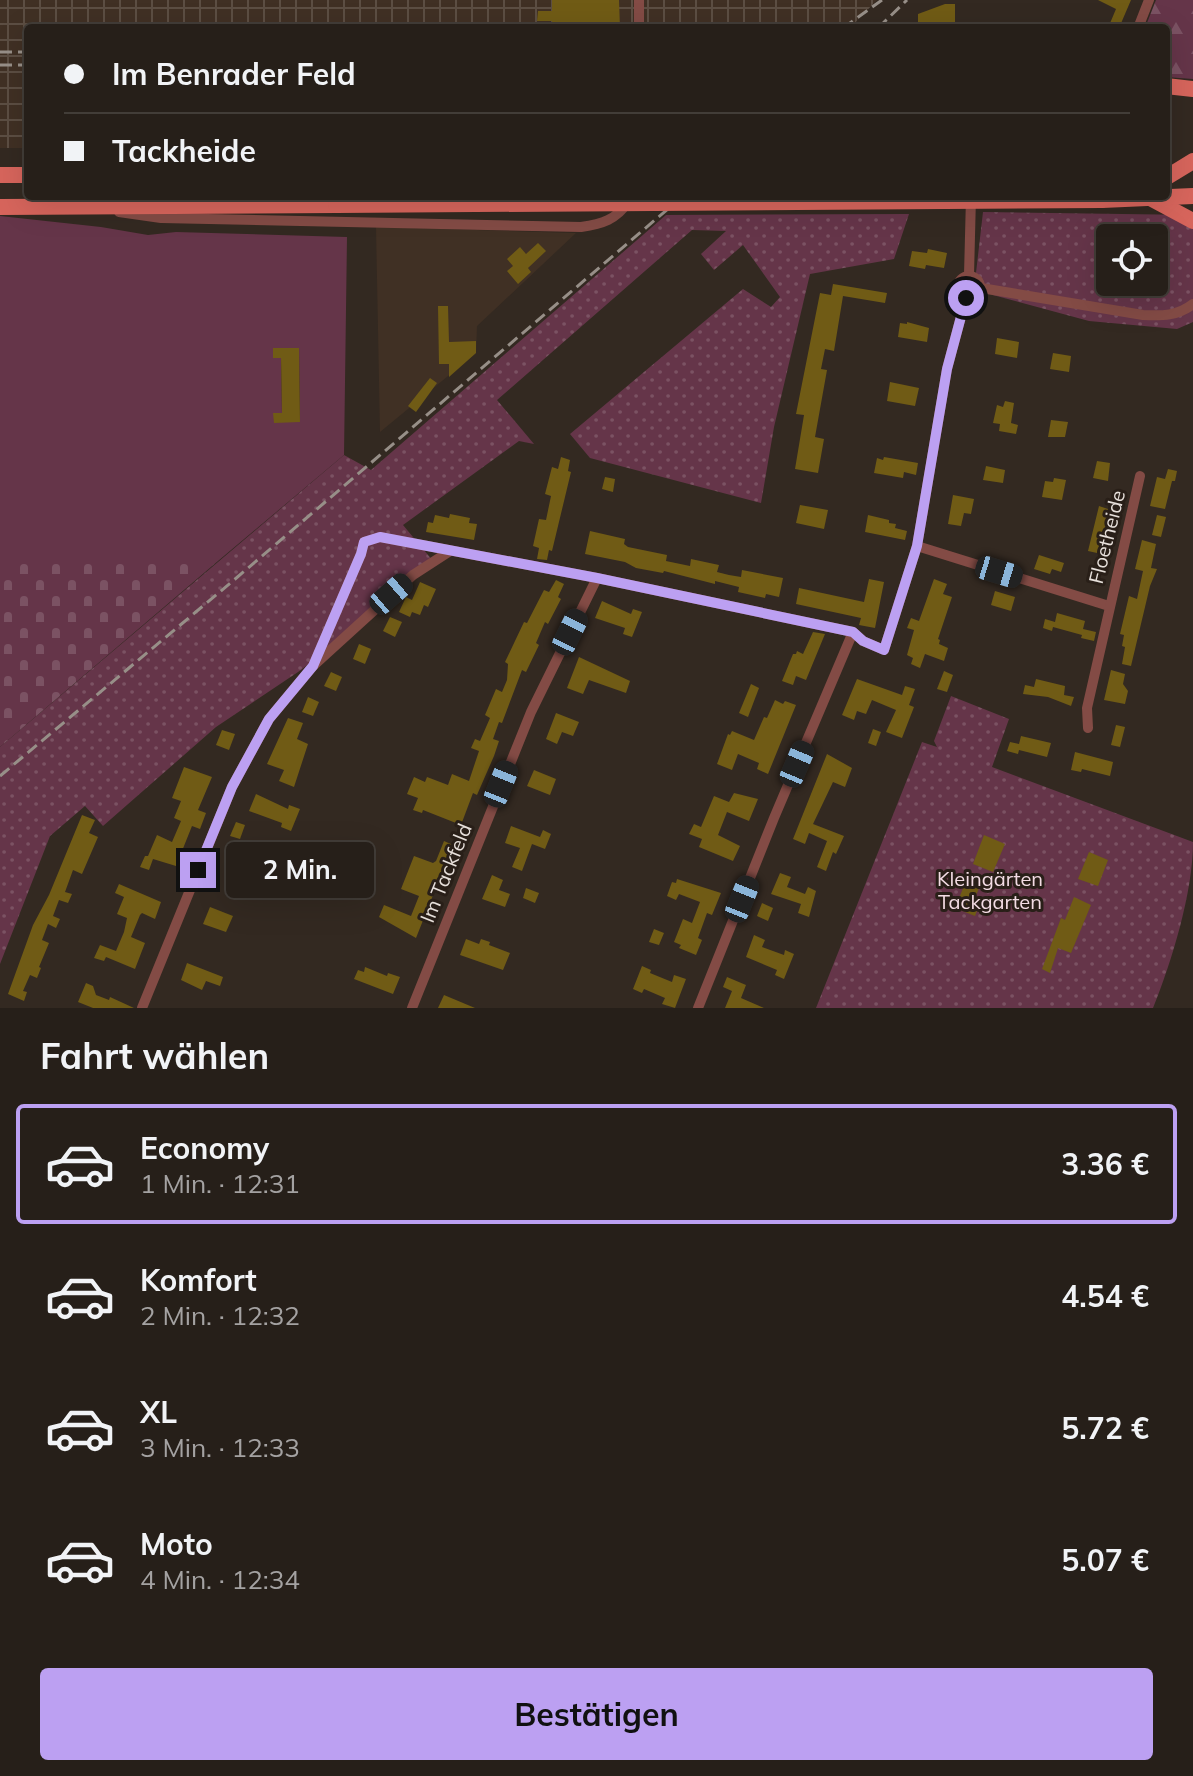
<!DOCTYPE html>
<html lang="de">
<head>
<meta charset="utf-8">
<style>
	body { margin:0; font-family:Mulish,sans-serif; background:#322c26; color:#f1f3f6; height:100vh; display:flex; flex-direction:column; font-size:30px; white-space:nowrap }
	* { box-sizing:border-box; margin:0 }
	p { font-size:26px; color:#a4a2a2 }
	.icon { flex:none; width:44px; height:44px; fill:none; stroke:currentColor; stroke-width:2; stroke-linecap:round; stroke-linejoin:round }
	.map { position:relative; height:1008px; overflow:hidden }
	.sheet { display:flex; flex-direction:column; background:#261f19; flex:1 }
	.sheet>* { flex:none }
	.banner { position:absolute; left:24px; top:24px; width:1146px; height:176px; border-radius:8px; box-shadow:0 8px 32px #0002,0 0 0 2px #423d38; display:grid; align-content:center; height:176px; padding:0 40px; background:#261f19 }
	.buttons { position:absolute; left:1096px; top:224px; display:grid; gap:16px }
	.buttons a { display:grid; place-items:center; width:72px; height:72px; border-radius:8px; background:#261f19; box-shadow:0 8px 32px #0002,0 0 0 2px #423d38; font-size:40px }
	.end { position:absolute; width:36px; height:36px; margin:-18px; border:10px solid #bca0f2; background:#111; box-shadow:0 0 0 4px #111 }
	.from { border-radius:50% }
	.bubble { position:absolute; height:56px; border-radius:8px; background:#261f19; box-shadow:0 8px 32px #0002,0 0 0 2px #423d38; font-size:26px; font-weight:700; line-height:56px; text-align:center }
	.car { position:absolute; width:24px; height:48px; margin:-24px -12px; border-radius:10px; box-shadow:0 0 6px 2px #0007; background:linear-gradient(#222 24%,#8ab4d8 0 40%,#222 0 76%,#8ab4d8 0 86%,#222 0) }
	.banner b { display:flex; align-items:center; gap:28px; height:76px; font-size:30px }
	.banner b+b { border-top:2px solid #423d38 }
	.banner i { width:20px; height:20px; background:#f1f3f6 }
	ul { padding:0; list-style:none }
	li { display:flex; align-items:center; gap:24px; height:120px; margin:0 16px 12px; padding:0 24px; border:4px solid transparent; border-radius:8px }
	li div { flex:1 }
	li b { display:block; font-size:30px }
	li em { font-style:normal; font-weight:700 }
	li.on { border-color:#bca0f2 }
	li>.icon { width:72px; height:72px; stroke-width:1.5 }
	h2 { padding:0 40px; font-size:36px; line-height:96px }
	.button { display:flex; gap:16px; margin-top:auto; padding:16px 40px }
	.button a { flex:1; height:92px; border-radius:8px; background:#bca0f2; color:#111; font-size:32px; font-weight:700; line-height:92px; text-align:center }
	.map>svg:first-child { display:block }
</style>
</head>
<body>
<div class="map">
<svg width="1193" height="1008" viewBox="0 0 1193 1008">
	<defs>
		<pattern id="industrial-grid" width="8" height="8" patternUnits="userSpaceOnUse" patternTransform="scale(2)"><rect width="8" height="8" fill="#403024"/><path d="M0 4h8M4 0v8" fill="none" stroke="#5c4e43"/></pattern>
		<pattern id="green-dots" width="8" height="8" patternUnits="userSpaceOnUse" patternTransform="scale(2)"><rect width="8" height="8" fill="#653549"/><path d="M2 2h.1M6 6h.1" fill="none" stroke="#7b5263" stroke-width="1.8" stroke-linecap="round"/></pattern>
		<pattern id="forest-firs" width="22" height="20" patternUnits="userSpaceOnUse" patternTransform="scale(2)"><rect width="22" height="20" fill="#653549"/><path d="M5 1l3.5 6h-7zM16 11l3.5 6h-7z" fill="#7b5263"/></pattern>
		<pattern id="cemetery-stones" width="16" height="16" patternUnits="userSpaceOnUse" patternTransform="scale(2)"><rect width="16" height="16" fill="#653549"/><path d="M2 7V4a2 2 0 0 1 4 0v3zM10 15v-3a2 2 0 0 1 4 0v3z" fill="#7b5263"/></pattern>
	</defs>
	<rect width="100%" height="100%" fill="#332921"/>
	<path fill="#403024" d="M376 227 576 233 477 326 476 353 380 432Z"/>
	<path fill="url(#industrial-grid)" d="M0 0H877L850 28H28V148H0Z"/>
	<g fill="url(#green-dots)" fill-rule="evenodd">
		<path d="M983 212 1193 215V322L1177 329 1089 321 993 295 976 273ZM1110 238H1154V282H1110Z"/>
		<path d="M909 214 894 259 810 274 774 427 761 503 590 458 570 434 743 289 771 307 780 297 743 245 714 270 701 254 726 231 692 230 497 400 534 444 519 441 403 525 433 561 301 670 216 727 103 826 85 806 50 836 0 964V747L344 455 371 470 666 215Z"/>
		<path d="M951 696 1009 719 992 767 1193 842C1193 892 1172 961 1153 1008H816L922 742 937 747 934 741Z"/>
	</g>
	<path fill="url(#forest-firs)" d="M1156 0H1193V79L1166 77V28H1145Z"/>
	<path fill="url(#cemetery-stones)" d="M0 561H218L0 747Z"/>
	<path fill="#653549" fill-rule="evenodd" d="M0 216 101 227 148 235 176 232 347 237 344 455 218 561H0ZM273 349H299L300 422H274V413H282L281 358H273Z"/>
	<g fill="#705b15">
		<path d="M552 0H619L620 28H552V21H537L538 11H552Z"/>
		<path d="M1098 0H1131L1119 28H1108L1116 9Z"/>
		<path d="M945 4H955V28H918V14Z"/>
		<path d="M538 243 546 251 528 268 531 272 518 284 507 271 513 266 507 259 520 247 526 254Z"/>
		<path d="M928 249 947 253 944 268 926 265 925 269 909 266 912 251 927 253Z"/>
		<path d="M833 284 887 293 885 303 843 296 834 351 825 349 821 369 827 370 815 437 824 439 818 473 795 469 804 415 796 414 820 293 831 295Z"/>
		<path d="M438 306H448L449 342 476 341V353L449 377V364H439Z"/>
		<path d="M907 322 929 328 927 342 898 337 900 323 907 324Z"/>
		<path d="M997 338 1019 342 1017 358 995 354Z"/>
		<path d="M273 348H299L300 422 274 423 273 413H282L281 358H273Z"/>
		<path d="M1053 353 1071 356 1069 372 1050 369Z"/>
		<path d="M430 378 437 383 416 412 408 406Z"/>
		<path d="M890 382 919 388 915 406 887 401Z"/>
		<path d="M1005 401 1014 403 1011 423 1018 425 1016 434 999 431 1000 424 993 423 997 405 1003 407Z"/>
		<path d="M1051 420 1068 422 1065 437H1048Z"/>
		<path d="M561 457 570 460 568 471 571 472 552 551 549 550 547 560 537 559 539 548 533 546 539 519 546 520 551 496 545 494 552 467 558 469Z"/>
		<path d="M884 457 918 463 916 475 904 472 903 478 874 473 877 458 883 460Z"/>
		<path d="M1097 461 1110 463 1108 481 1093 478Z"/>
		<path d="M986 466 1005 470 1003 483 983 480Z"/>
		<path d="M1168 469 1177 471 1175 481H1172L1165 509 1150 506 1157 477 1165 479Z"/>
		<path d="M605 477 615 479 613 492 602 489Z"/>
		<path d="M1054 478 1066 480 1062 500 1042 497 1045 481 1053 482Z"/>
		<path d="M953 495 974 499 971 514 964 513 961 526 948 524Z"/>
		<path d="M800 505 828 510 824 529 796 523Z"/>
		<path d="M1099 506 1108 509 1107 513 1115 515 1108 545 1100 543 1097 553 1088 551Z"/>
		<path d="M450 514 470 518 469 523 477 524 474 540 426 532 428 522 433 523 435 515 449 518Z"/>
		<path d="M868 515 889 520V523L896 524 895 528 907 531 905 540 865 532Z"/>
		<path d="M1157 515 1166 517 1161 537 1152 535Z"/>
		<path d="M590 531 625 539 624 544 628 547 667 555 666 561 690 566 691 559 719 565 717 572 729 575 741 577 742 570 783 578 779 597 766 594 765 598 738 592 739 587 715 581V584L664 571 663 573 636 568 625 562 585 554Z"/>
		<path d="M1142 540 1156 544 1151 568 1157 569 1150 586 1131 666 1122 664 1125 647 1122 646 1124 635 1120 634 1129 596 1137 599 1143 571 1135 569Z"/>
		<path d="M1039 555 1064 563 1061 572 1052 569 1050 574 1034 569Z"/>
		<path d="M869 579 884 582 875 628 859 625 861 618 796 604 799 588 864 602Z"/>
		<path d="M934 579 947 584 943 594 952 597 938 639 940 640 939 644 948 648 944 661 925 654 920 668 911 664 913 658 907 655 914 630 907 628 911 618 919 621Z"/>
		<path d="M556 580 564 584 558 597 561 599 548 624 545 622 536 643 539 645 526 672 522 670 502 723 499 722 493 739 499 741 494 756 477 795 473 793 461 825 423 810 422 813 413 810 418 798 407 794 414 777 425 782 427 777 448 785 452 774 469 781 479 751 471 748 475 739 480 741 490 718 485 715 496 689 502 692 507 680 508 664 505 662 524 622 527 623 544 590 549 592Z"/>
		<path d="M420 582 436 589 428 607 424 605 420 615 412 612 410 617 399 612 406 597 412 600Z"/>
		<path d="M995 591 1015 597 1011 611 991 605Z"/>
		<path d="M602 601 631 614 633 609 642 612 632 637 623 634 625 628 595 618Z"/>
		<path d="M1057 613 1085 621 1083 629 1096 632 1094 641 1081 638 1082 635 1053 627 1052 631 1043 628 1045 619 1055 622Z"/>
		<path d="M390 617 402 622 395 637 383 631Z"/>
		<path d="M813 632 825 634 806 680 796 676 793 685 782 681 793 654H796L797 651 803 654Z"/>
		<path d="M359 644 371 649 365 664 353 659Z"/>
		<path d="M579 657 630 681 626 693 589 680 583 694 567 688Z"/>
		<path d="M1111 670 1125 674 1123 684 1128 691 1125 704 1104 700Z"/>
		<path d="M944 671 953 675 947 692 937 689Z"/>
		<path d="M331 672 342 677 336 691 324 686Z"/>
		<path d="M857 679 902 695 905 686 915 689 909 705 914 707 902 738 886 732 896 710 872 700 866 714 857 711 854 720 842 715Z"/>
		<path d="M1036 679 1065 686 1064 695 1074 697 1071 706 1048 697 1023 694 1025 685 1034 687Z"/>
		<path d="M751 684 759 688 748 717 739 713Z"/>
		<path d="M308 697 319 702 313 716 302 712Z"/>
		<path d="M775 700 783 704 785 701 796 705 768 774 757 769 759 763 738 754 732 770 717 764 728 734 730 735 732 731 754 740 764 717 767 718Z"/>
		<path d="M556 713 579 722 573 736 562 732 557 744 546 739Z"/>
		<path d="M288 718 303 723 297 739 308 744 294 787 279 781 284 770 267 764Z"/>
		<path d="M1116 725 1125 727 1120 747 1111 745Z"/>
		<path d="M873 729 881 732 876 746 868 743Z"/>
		<path d="M222 730 235 734 229 750 216 745Z"/>
		<path d="M1021 736 1051 743 1047 757 1019 750 1018 754 1007 751 1010 742 1019 744Z"/>
		<path d="M1075 752 1113 762 1110 776 1082 769 1081 772 1071 770Z"/>
		<path d="M827 754 852 768 845 787 833 782 813 824 844 836 836 854 833 852 826 871 817 867 827 841 809 833 805 844 793 839Z"/>
		<path d="M184 767 212 777 198 810 206 813 200 829 192 826 176 866 153 859 149 870 140 867 145 856H148L157 835 172 842 181 821 174 818 181 801 172 798Z"/>
		<path d="M534 770 556 779 550 795 527 786Z"/>
		<path d="M734 793 758 799 749 821 727 812 718 835 740 846 733 861 699 847 702 839 689 834 694 824 701 827 714 796 729 802Z"/>
		<path d="M256 794 288 809 289 805 300 809 291 831 281 827 282 823 249 811Z"/>
		<path d="M82 815 95 820 89 833 98 837 82 874 73 870 65 892 72 894 68 903 59 900 53 916 60 919 56 928 48 924 42 940 49 943 39 967 41 968 37 978 30 975 23 991 27 992 24 1001 8 994 33 925 49 895Z"/>
		<path d="M236 822 245 825 240 839 230 836Z"/>
		<path d="M511 826 540 837 543 830 551 834 545 849 532 844 522 871 512 867 520 848 505 843Z"/>
		<path d="M984 835 1005 844 993 872 973 864Z"/>
		<path d="M444 841 453 845 416 938 379 917 384 905 411 916 419 896 401 889 414 856 433 863 436 861Z"/>
		<path d="M237 842 248 846 247 850 262 863 264 859 272 862 269 871 277 874 273 882 239 869 238 872 226 867Z"/>
		<path d="M1089 852 1108 860 1098 886 1078 879Z"/>
		<path d="M780 873 791 877 787 887 805 894 808 887 816 891 809 917 798 913 801 904 771 894Z"/>
		<path d="M492 875 503 880 499 890 510 894 505 907 482 899Z"/>
		<path d="M677 879 721 893 712 915 707 913 698 938 702 940 696 955 679 948 681 945 674 942 683 919 692 923 700 902 679 894 676 900 667 896 672 882 676 883Z"/>
		<path d="M966 881 980 886 972 905 978 908 975 916 955 908Z"/>
		<path d="M119 884 161 902 155 919 142 913 140 915 131 937 145 943 135 969 106 957 104 961 94 958 100 945 116 951 124 932 127 918 117 914 124 897 115 893Z"/>
		<path d="M526 888 539 893 535 903 523 898Z"/>
		<path d="M1074 897 1091 905 1071 953 1058 948 1050 973 1042 969 1061 918 1065 920Z"/>
		<path d="M762 903 773 908 768 921 757 916Z"/>
		<path d="M210 907 233 916 226 932 203 924Z"/>
		<path d="M654 929 664 933 659 945 649 942Z"/>
		<path d="M754 935 765 940 762 947 784 955 785 950 794 954 784 979 775 975 777 970 746 957Z"/>
		<path d="M466 939 479 944 481 939 490 942 489 945 510 953 503 970 460 955Z"/>
		<path d="M187 963 223 977 220 986 206 981 202 990 181 980Z"/>
		<path d="M642 966 651 970 650 973 672 982 674 975 686 979 675 1008 662 1004 665 998 644 989 642 993 633 989Z"/>
		<path d="M365 967 387 976 388 973 400 977 393 994 354 979 358 970 364 972Z"/>
		<path d="M727 977 746 985 741 998 764 1008H725L732 991 723 987Z"/>
		<path d="M86 983 93 986 96 995 109 1000 110 997 134 1008H93L78 1002Z"/>
		<path d="M444 995 475 1008H438Z"/>
	</g>
	<g fill="none" stroke-linecap="round" stroke-linejoin="round">
		<g stroke="#834b45" stroke-width="10">
			<path d="M639 0V28"/>
			<path d="M1138 28 1149 0"/>
			<path d="M119 212 161 218 581 227C602 224 616 220 629 201"/>
			<path d="M969 275 971 197"/>
			<circle cx="969" cy="287" r="11"/>
			<path d="M981 288 1143 315C1162 316 1178 316 1193 304"/>
			<path d="M917 546 1109 606"/>
			<path d="M313 666 361 554 364 542 380 537 597 578 853 632 863 641 884 650 917 546 947 369 966 298"/>
			<path d="M1088 728 1087 708 1140 476"/>
			<path d="M142 1008 232 787 269 719 313 666 413 575 450 551"/>
			<path d="M412 1008 531 712 597 578"/>
			<path d="M698 1008 774 818 853 632"/>
		</g>
		<g stroke="#d7655c" stroke-width="16">
			<path d="M1166 86 1193 89"/>
			<path d="M0 175H28"/>
			<path d="M1167 177 1193 161"/>
			<path d="M1152 199 1193 221"/>
			<path d="M1102 200 1193 196"/>
			<path d="M0 207 336 205"/>
		</g>
		<g stroke="#978f88" stroke-width="3" stroke-dasharray="12 6" stroke-linecap="butt">
			<path d="M843 28 882 0"/>
			<path d="M878 28 907 0"/>
			<path d="M0 52H28"/>
			<path d="M0 65H28"/>
			<path d="M0 776 234 580 683 196"/>
		</g>
		<path stroke="#d7655c" stroke-width="16" d="M336 205 1102 200"/>
	</g>
	<g fill="none" stroke-linecap="round" stroke-linejoin="round">
		<path stroke="#bca0f2" stroke-width="10" d="M198 870 232 787 269 719 313 666 361 554 364 542 380 537 597 578 853 632 863 641 884 650 917 546 947 369 966 298"/>
	</g>
	<g text-anchor="middle" stroke-width="6" stroke-linejoin="round" paint-order="stroke">
		<g font-size="20" fill="#e7e0db" stroke="#291f18">
			<text transform="translate(1107 537) rotate(-76)" y="7">Floetheide</text>
			<text transform="translate(446 873) rotate(-68)" y="7">Im Tackfeld</text>
		</g>
		<g font-size="20" fill="#f3dce4" stroke="#291f18">
			<text x="990" y="886">Kleingärten<tspan x="990" dy="23">Tackgarten</tspan></text>
		</g>
	</g>
</svg>
<div class="buttons">
<a><svg class="icon" aria-label="locate" viewBox="0 0 24 24"><circle cx="12" cy="12" r="6"/><path d="M12 2v4M12 18v4M2 12h4M18 12h4"/></svg></a>
</div>
<i class="end from" style="left:966px;top:298px"></i>
<i class="end" style="left:198px;top:870px"></i>
<div class="bubble" style="left:226px;top:842px;width:148px">2 Min.</div>
<i class="car" style="left:999px;top:572px;rotate:107deg"></i>
<i class="car" style="left:391px;top:594px;rotate:49deg"></i>
<i class="car" style="left:570px;top:632px;rotate:26deg"></i>
<i class="car" style="left:797px;top:764px;rotate:23deg"></i>
<i class="car" style="left:501px;top:784px;rotate:22deg"></i>
<i class="car" style="left:742px;top:899px;rotate:22deg"></i>
<div class="banner">
<b><i class="from"></i>Im Benrader Feld</b>
<b><i></i>Tackheide</b>
</div>
</div>
<section class="sheet">
<h2>Fahrt wählen</h2>
<ul>
<li class="on"><svg class="icon" aria-label="car" viewBox="0 0 24 24"><path d="M5 17H2v-5l4-1 3-4h7l3 4 3 1v5h-3M9 17h6M6 11h13"/><circle cx="7" cy="17" r="2"/><circle cx="17" cy="17" r="2"/></svg><div><b>Economy</b><p>1 Min. · 12:31</p></div><em>3.36 €</em></li>
<li><svg class="icon" aria-label="car" viewBox="0 0 24 24"><path d="M5 17H2v-5l4-1 3-4h7l3 4 3 1v5h-3M9 17h6M6 11h13"/><circle cx="7" cy="17" r="2"/><circle cx="17" cy="17" r="2"/></svg><div><b>Komfort</b><p>2 Min. · 12:32</p></div><em>4.54 €</em></li>
<li><svg class="icon" aria-label="car" viewBox="0 0 24 24"><path d="M5 17H2v-5l4-1 3-4h7l3 4 3 1v5h-3M9 17h6M6 11h13"/><circle cx="7" cy="17" r="2"/><circle cx="17" cy="17" r="2"/></svg><div><b>XL</b><p>3 Min. · 12:33</p></div><em>5.72 €</em></li>
<li><svg class="icon" aria-label="car" viewBox="0 0 24 24"><path d="M5 17H2v-5l4-1 3-4h7l3 4 3 1v5h-3M9 17h6M6 11h13"/><circle cx="7" cy="17" r="2"/><circle cx="17" cy="17" r="2"/></svg><div><b>Moto</b><p>4 Min. · 12:34</p></div><em>5.07 €</em></li>
</ul>
<div class="button"><a>Bestätigen</a></div>
</section>
</body>
</html>
